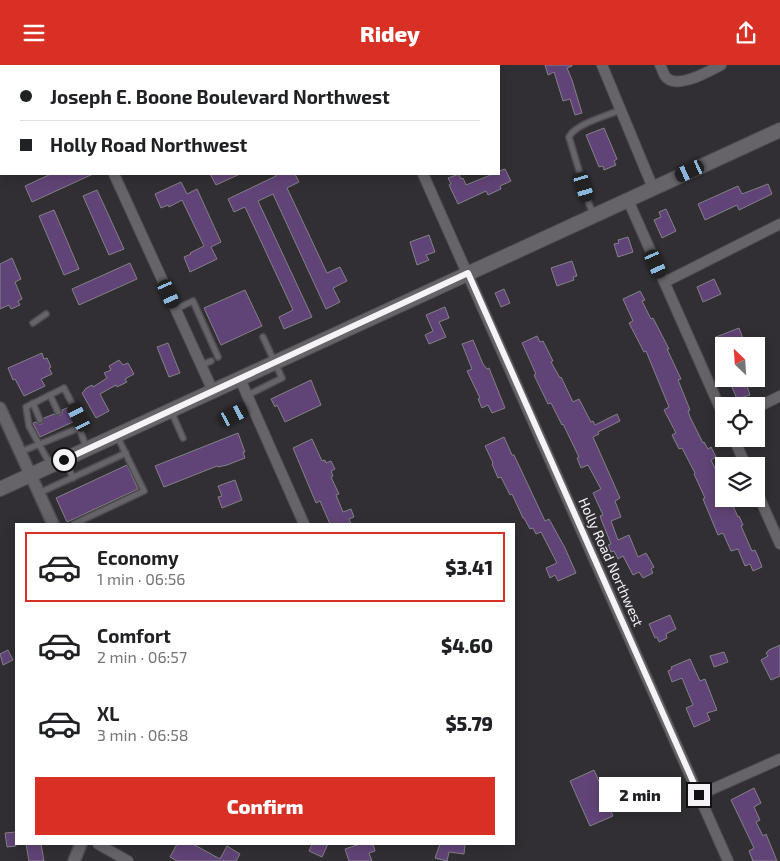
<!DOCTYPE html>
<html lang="en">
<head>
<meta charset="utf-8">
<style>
	body { margin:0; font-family:"Exo 2",sans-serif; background:#f6f6f6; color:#202124; height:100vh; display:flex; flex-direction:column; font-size:19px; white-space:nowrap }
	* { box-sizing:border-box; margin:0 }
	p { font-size:16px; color:#757577 }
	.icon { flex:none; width:28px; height:28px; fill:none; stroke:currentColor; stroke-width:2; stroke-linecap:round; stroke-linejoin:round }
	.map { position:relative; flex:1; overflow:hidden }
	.panel { position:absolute; left:15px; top:458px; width:500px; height:322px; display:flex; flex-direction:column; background:#fff; border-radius:0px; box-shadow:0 2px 12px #0003 }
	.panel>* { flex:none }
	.guide { position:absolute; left:0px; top:0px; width:500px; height:110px; box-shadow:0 2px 12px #0003; display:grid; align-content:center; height:110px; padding:0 20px; background:#fff }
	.needle { width:32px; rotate:335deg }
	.tools { position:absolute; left:715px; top:272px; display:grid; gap:10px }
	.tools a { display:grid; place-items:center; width:50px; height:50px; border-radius:0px; background:#fff; box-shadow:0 2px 12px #0003; font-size:25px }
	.end { position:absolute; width:22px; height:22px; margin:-11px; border:6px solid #f5f3f6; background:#111; box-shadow:0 0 0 2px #111 }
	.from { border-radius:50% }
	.bubble { position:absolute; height:35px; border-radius:0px; background:#fff; box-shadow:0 2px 12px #0003; font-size:16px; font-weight:800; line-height:35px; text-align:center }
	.car { position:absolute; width:15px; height:30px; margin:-15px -8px; border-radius:6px; box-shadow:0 0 4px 1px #0007; background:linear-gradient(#222 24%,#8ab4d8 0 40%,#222 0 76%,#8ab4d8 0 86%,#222 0) }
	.guide b { display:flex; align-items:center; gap:18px; height:48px; font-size:19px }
	.guide b+b { border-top:1px solid #e0e0e0 }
	.guide i { width:12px; height:12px; background:#202124 }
	ul { padding:9px 0 0; list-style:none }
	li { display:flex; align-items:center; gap:15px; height:70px; margin:0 10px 8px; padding:0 10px; border:2px solid transparent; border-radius:0px }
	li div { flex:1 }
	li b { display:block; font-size:19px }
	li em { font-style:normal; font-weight:800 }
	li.active { border-color:#d93025 }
	li>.icon { width:45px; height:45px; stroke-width:1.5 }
	.primary-button { display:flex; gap:10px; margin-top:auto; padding:10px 20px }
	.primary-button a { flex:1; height:58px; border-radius:0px; background:#d93025; color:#fff; font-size:20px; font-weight:800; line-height:58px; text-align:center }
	header { display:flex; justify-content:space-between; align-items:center; height:65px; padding:0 20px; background:#d93025; color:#fff; font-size:22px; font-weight:800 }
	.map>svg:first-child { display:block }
</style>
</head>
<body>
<header><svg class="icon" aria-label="menu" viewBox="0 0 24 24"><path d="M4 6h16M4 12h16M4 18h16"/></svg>Ridey<svg class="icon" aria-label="share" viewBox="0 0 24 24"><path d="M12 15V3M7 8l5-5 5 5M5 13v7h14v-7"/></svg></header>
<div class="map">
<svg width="780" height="796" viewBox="0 0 780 796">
	<rect width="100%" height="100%" fill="#312f33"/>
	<g fill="#614477" stroke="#838186">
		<path d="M545 0H572V1L567 3 572 15 582 48 575 50 570 34 563 36 554 7 548 10Z"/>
		<path d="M604 63 617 94 614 96 616 100 604 105 603 101 599 102 586 70Z"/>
		<path d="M505 104 511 116 500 121 501 124 488 130 486 126 458 139 449 120 451 119 448 113 459 109 461 114 463 113 466 120 493 109H499V106Z"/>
		<path d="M51 109H93L32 137 25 121Z"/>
		<path d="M210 109H240L216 120Z"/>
		<path d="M275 109H295L299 117 287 123 327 208 340 202 347 216 333 223 340 237 326 244 273 129 258 136 312 252 284 264 279 252 293 245 245 142 234 147 228 134 276 111Z"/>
		<path d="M181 117 187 129 197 124 221 177 211 182 217 194 190 207 184 192 191 189 190 188 204 181 182 135 169 142 168 140 161 143 155 129Z"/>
		<path d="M768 119 772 129 739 145 737 140 705 155 698 139 738 121 742 129Z"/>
		<path d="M97 125 124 184 109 190 83 131Z"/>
		<path d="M666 144 676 166 662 173 654 155 661 152 659 147Z"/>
		<path d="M54 145 79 204 64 210 39 151Z"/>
		<path d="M429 170 435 187 426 190 429 195 417 200 410 177Z"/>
		<path d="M628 172 633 187 618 192 614 179 619 178 618 175Z"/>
		<path d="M12 193 21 214 15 217 22 234 18 236 20 240 11 244 9 240 0 244V199Z"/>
		<path d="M572 196 577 211 573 212 574 215 557 221 551 203Z"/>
		<path d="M130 198 137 214 79 240 72 224Z"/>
		<path d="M714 214 721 229 703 237 697 222Z"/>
		<path d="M504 224 510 238 501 242 495 228Z"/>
		<path d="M245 225 262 261 221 280 204 243Z"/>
		<path d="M640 226 645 235 642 236 651 254 653 253 669 284H667L681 314 678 315 690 345 688 346 690 352 703 378 704 377 708 384 711 382 716 392 711 395 724 422V434H730L738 452 739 451 743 460 741 461 752 486 755 485 759 494 762 502 753 506 750 499 745 501 738 484 731 486 723 468 718 470 703 434 705 433 694 409 695 408 682 383 679 384 672 370 676 368 664 345 669 342 646 286 644 287 629 258 633 256 623 234Z"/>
		<path d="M445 242 449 253 439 257 446 272 429 279 425 270 433 266 426 250Z"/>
		<path d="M739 263 744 276 730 281H724V284L722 285 716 272Z"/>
		<path d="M537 271 540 277 543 276 553 296 551 297 560 313 561 312 573 337 579 334 591 357 593 356 595 360 617 349 620 356 598 367 599 369 593 372 620 433 615 436 621 452 611 456 618 475 629 470 638 492 646 488 654 502 651 504 653 508 643 513 639 507 633 510 623 491 618 494 614 486 611 487 608 480 611 479 601 454 600 451 603 450 593 428 601 424 588 400 581 403 577 393 579 392 563 359 562 360 551 338 548 339 534 310 536 309 522 278Z"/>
		<path d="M473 275 483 299 487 304 489 303 505 343 492 348 488 340 482 343 478 334 480 333 467 306 472 304 462 279Z"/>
		<path d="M168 278 180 308 169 312 157 282Z"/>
		<path d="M42 288 44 294 47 293 51 302 49 303 52 309 41 314 45 321 24 331 15 314 13 315 8 303Z"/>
		<path d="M119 295 123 300 128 298 134 309 125 314 127 317 117 322 116 320 100 329 109 346 96 353 82 328 85 325V324L92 320 93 322 107 313 104 308 111 305 109 301Z"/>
		<path d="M740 314H745L750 330 737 334 731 320H733L732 316Z"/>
		<path d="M311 315 321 340 285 357 277 340 275 342 271 334Z"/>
		<path d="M69 342 75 356 40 372 33 358 36 357 39 359H42L44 353 54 349 59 351 62 349V345Z"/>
		<path d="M238 368 245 387H243L245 393 227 400 218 402 217 401 164 422 155 401Z"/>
		<path d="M504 372 512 390H514L545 456 549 454 565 483 576 508 558 516 555 510 550 513 546 503 557 498 541 467 536 469 533 463 530 464 524 453H523L512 429 510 430 501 412 498 413 492 399 493 398 485 381Z"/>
		<path d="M312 374 322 396 325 395 326 398 331 396 335 404 331 406 333 411 331 412 339 429 336 430 343 447 351 444 354 452 349 454 351 459H330L320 436 316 438 293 383Z"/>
		<path d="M127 400 138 424 67 457 56 433Z"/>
		<path d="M235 415 242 435 222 443 218 432 222 431 218 421Z"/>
		<path d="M670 550 676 564 666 569 667 573 659 577 657 572 655 573 649 559Z"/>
		<path d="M780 580V611L771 615 761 595 768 591 766 588 769 585Z"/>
		<path d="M8 585 13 595 3 600 0 589Z"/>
		<path d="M724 587 728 597 714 602 710 591Z"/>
		<path d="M690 594 700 616 705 614 717 645 707 648 710 655 694 662 686 643 693 640 682 613 672 617 668 606 672 604 671 602Z"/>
		<path d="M594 705 606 732 616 728 622 742 611 746 613 751 590 761 570 716Z"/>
		<path d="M754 723 761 738 754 742 760 755 756 757 763 771 766 769 777 796H753L749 786 754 783 731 735Z"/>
		<path d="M16 767V781L7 782 5 768Z"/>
		<path d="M26 779H41L44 796H29Z"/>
		<path d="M177 779H193L220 794 227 781 240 789 236 796H177L170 792Z"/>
		<path d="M312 779H328L322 792 309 786Z"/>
		<path d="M360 779H373L375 786 369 788 372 796H349L345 784Z"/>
		<path d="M440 779H465L464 789 449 787 447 796 435 793Z"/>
	</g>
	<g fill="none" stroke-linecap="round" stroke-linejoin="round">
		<g stroke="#4e4c50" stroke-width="8">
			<g id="service">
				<path d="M458 0V1"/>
				<path d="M594 150 589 139 569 72C575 59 607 51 620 45"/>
				<path d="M176 244 193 236 218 292"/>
				<path d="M33 258 46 249"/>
				<path d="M202 300 211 296"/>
				<path d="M50 330 58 347"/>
				<path d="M248 330 282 313 263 272"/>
				<path d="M33 338 40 355"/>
				<path d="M171 346 183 373"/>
				<path d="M234 350 252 341"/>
				<path d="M20 387 79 363 87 384"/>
				<path d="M65 395 73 413"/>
				<path d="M51 401 29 361 26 342 64 323 79 352V363"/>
				<path d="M39 428 126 388"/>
				<path d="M74 459 144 426 117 371"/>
			</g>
		</g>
		<g stroke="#4e4c50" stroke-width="12">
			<g id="minor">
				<path d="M65 0 66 1"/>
				<path d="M374 0 375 1"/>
				<path d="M602 0 653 123"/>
				<path d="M660 0C662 3 663 8 665 11 676 26 709 6 721 0"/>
				<path d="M114 109 213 326"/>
				<path d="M423 109 728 796"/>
				<path d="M628 135 724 352"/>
				<path d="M665 217 780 159"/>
				<path d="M240 314 304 459"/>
				<path d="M756 343 780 331"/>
				<path d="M734 374 746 401"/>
				<path d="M756 425 780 479"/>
				<path d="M699 730 780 694"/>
				<path d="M98 779 128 796"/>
			</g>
		</g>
		<g stroke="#4e4c50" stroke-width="14">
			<g id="tertiary">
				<path d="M0 343 53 459"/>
				<path d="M74 796 81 779"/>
			</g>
		</g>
		<g stroke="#4e4c50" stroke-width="16">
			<path id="secondary" d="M0 424 780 65"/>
		</g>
		<use href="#service" stroke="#666469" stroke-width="5"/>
		<use href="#minor" stroke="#666469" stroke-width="10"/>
		<use href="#tertiary" stroke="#666469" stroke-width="11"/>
		<use href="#secondary" stroke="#666469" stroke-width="14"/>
	</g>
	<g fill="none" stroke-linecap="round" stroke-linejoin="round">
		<path stroke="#f5f3f6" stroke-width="6" d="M64 395 468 208 699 730"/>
	</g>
	<g text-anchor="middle" stroke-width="4" stroke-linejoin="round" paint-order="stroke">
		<g font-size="14" fill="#f5f3f6" stroke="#312f33">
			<text transform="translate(611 497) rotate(66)" y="5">Holly Road Northwest</text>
		</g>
	</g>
</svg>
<div class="tools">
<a><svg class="needle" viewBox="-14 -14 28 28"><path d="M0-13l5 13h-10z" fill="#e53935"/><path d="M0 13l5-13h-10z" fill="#757577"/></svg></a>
<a><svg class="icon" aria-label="locate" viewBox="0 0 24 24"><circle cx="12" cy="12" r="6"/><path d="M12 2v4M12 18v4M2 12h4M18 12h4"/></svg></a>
<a><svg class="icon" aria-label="layers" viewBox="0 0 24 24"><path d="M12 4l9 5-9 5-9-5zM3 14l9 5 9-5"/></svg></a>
</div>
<i class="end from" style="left:64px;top:395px"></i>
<i class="end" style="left:699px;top:730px"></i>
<div class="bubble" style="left:599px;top:712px;width:82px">2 min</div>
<i class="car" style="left:690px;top:106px;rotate:245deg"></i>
<i class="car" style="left:584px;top:122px;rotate:163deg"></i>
<i class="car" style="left:656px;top:199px;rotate:156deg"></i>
<i class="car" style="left:169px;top:229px;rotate:156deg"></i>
<i class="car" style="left:234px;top:350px;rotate:63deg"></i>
<i class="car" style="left:79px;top:352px;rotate:333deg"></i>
<div class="guide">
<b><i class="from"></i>Joseph E. Boone Boulevard Northwest</b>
<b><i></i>Holly Road Northwest</b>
</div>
<section class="panel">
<ul>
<li class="active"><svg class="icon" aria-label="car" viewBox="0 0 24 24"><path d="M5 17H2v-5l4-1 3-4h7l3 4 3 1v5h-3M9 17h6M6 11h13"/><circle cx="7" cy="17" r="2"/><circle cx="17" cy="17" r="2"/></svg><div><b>Economy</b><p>1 min · 06:56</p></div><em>$3.41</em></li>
<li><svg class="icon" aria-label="car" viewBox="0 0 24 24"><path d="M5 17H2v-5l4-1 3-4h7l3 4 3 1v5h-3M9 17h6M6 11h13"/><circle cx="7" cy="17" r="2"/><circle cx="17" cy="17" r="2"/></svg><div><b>Comfort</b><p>2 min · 06:57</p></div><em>$4.60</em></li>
<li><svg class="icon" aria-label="car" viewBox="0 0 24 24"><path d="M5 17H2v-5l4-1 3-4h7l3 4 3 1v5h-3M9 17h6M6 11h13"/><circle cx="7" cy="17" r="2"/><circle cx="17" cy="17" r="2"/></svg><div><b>XL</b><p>3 min · 06:58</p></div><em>$5.79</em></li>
</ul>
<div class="primary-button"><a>Confirm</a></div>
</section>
</div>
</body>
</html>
